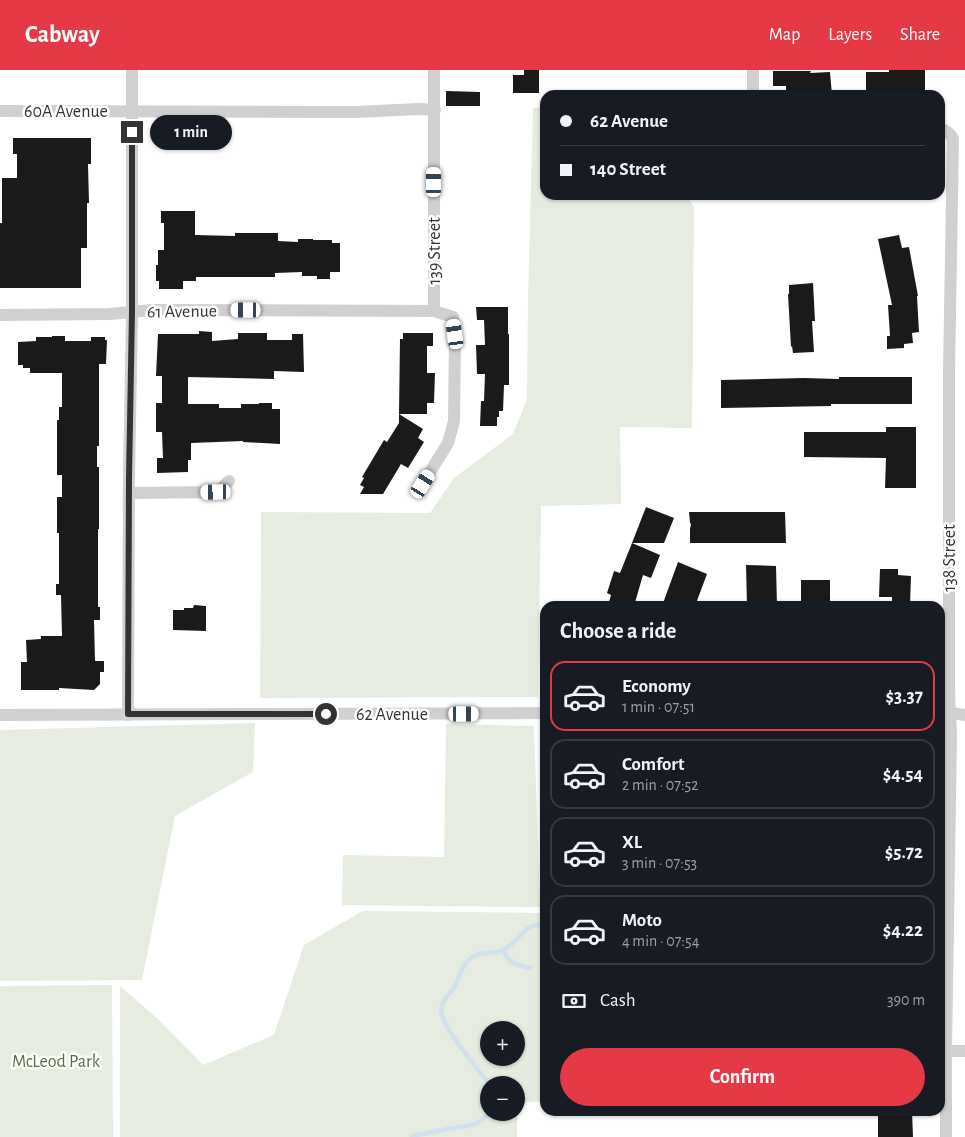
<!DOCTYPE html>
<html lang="en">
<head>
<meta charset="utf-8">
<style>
	body { margin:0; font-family:"Alegreya Sans",sans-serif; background:#20242c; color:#f1f3f6; height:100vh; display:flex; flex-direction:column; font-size:19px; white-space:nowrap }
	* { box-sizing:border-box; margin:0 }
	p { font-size:16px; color:#9ea1a6 }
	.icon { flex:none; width:28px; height:28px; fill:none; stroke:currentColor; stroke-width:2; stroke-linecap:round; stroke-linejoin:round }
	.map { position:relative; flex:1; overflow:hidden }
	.drawer { position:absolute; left:540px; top:531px; width:405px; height:515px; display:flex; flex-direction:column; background:#171b24; border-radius:15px; box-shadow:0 1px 4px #0004 }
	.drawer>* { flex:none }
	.hud { position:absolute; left:540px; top:20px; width:405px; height:110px; border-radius:15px; box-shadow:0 1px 4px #0004; display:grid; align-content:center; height:110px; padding:0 20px; background:#171b24 }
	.fabs { position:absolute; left:480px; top:951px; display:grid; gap:10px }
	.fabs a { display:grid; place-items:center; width:45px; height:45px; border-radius:50%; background:#171b24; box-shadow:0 1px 4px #0004; font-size:25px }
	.end { position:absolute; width:22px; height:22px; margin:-11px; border:6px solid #333; background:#fff; box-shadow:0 0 0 2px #fff }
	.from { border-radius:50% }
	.bubble { position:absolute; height:35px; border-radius:18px; background:#171b24; box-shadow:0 1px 4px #0004; font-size:16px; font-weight:700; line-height:35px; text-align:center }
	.car { position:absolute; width:15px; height:30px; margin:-15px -8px; border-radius:6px; box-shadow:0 0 4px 1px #0007; background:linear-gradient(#fff 24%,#345 0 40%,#fff 0 76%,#345 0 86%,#fff 0) }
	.hud b { display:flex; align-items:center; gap:18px; height:48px; font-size:19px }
	.hud b+b { border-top:1px solid #363941 }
	.hud i { width:12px; height:12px; background:#f1f3f6 }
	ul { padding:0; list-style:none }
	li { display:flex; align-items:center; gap:15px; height:70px; margin:0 10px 8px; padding:0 10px; border:2px solid #363941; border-radius:15px }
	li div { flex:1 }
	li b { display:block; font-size:19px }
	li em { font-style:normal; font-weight:700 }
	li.selected { border-color:#e63946 }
	li>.icon { width:45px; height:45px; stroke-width:1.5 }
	h2 { padding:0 20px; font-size:22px; line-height:60px }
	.pay { display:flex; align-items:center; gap:12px; height:55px; padding:0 20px; font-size:19px }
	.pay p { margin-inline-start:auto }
	.action { display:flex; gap:10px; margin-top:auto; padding:10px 20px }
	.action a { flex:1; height:58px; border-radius:30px; background:#e63946; color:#fff; font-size:20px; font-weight:700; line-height:58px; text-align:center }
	header { display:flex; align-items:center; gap:30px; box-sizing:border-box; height:70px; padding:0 25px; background:#e63946; color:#fff }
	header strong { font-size:24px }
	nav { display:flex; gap:28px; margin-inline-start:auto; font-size:18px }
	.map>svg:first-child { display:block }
</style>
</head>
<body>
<header>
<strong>Cabway</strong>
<nav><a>Map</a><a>Layers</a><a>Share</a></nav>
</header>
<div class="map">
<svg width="965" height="1067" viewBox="0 0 965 1067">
	<rect width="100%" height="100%" fill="#fff"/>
	<g fill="#e6ecdf" fill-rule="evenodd">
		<path d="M545 37V125H686L694 137 692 358 620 357 621 434 541 436 538 627 260 628 261 442 430 443 454 408 513 364 527 329 528 230 533 38Z"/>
		<path d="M255 653 253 702 175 746 142 910 0 911V660Z"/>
		<path d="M446 654 534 656 540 837 342 835 343 785 444 787Z"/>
		<path d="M363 841 545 843V1031L517 1033V1067H120V916L157 948 203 995 274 965 304 875ZM489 960H516V988H489ZM489 1015H516V1042H489Z"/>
		<path d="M112 915 113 1067H0V916Z"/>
	</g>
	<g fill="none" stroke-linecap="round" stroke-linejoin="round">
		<g stroke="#cfe2ee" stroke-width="4.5">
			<path d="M503 881C511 895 516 895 531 898"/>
			<path d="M490 1015C479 1000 440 956 441 939 442 929 451 924 455 916 460 906 462 894 472 887 481 880 495 885 504 880 513 875 519 865 527 859 532 856 539 854 545 853"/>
			<path d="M412 1067 416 1065 476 1054 488 1045 489 1042"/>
		</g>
	</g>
	<g fill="#1a1a1a">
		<path d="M524 0H539V23H513V5H524Z"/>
		<path d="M889 0H925V25H866V2H889Z"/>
		<path d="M773 1H811L810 3 830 2 832 25H786V16H773Z"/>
		<path d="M446 21 480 22V36H446Z"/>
		<path d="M13 68H91V94H88L89 133H87V178H81V218H0V153H2V108H17V84H13Z"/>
		<path d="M161 141H195V165L235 166V163H278V171L298 172V169H313V170H332V173H340V202H330V209H317V206H302V202L275 203V207H196V211H183V219H159V211H156V195H158V180H164V153H161Z"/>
		<path d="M899 165 902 178 909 177 918 226H917L919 262 912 263 913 273 904 274V278L887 279V266H890L888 235H892L878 169Z"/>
		<path d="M813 213 815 251H812L814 282 793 283 792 276 791 277 788 224H789V215Z"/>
		<path d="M476 237H508V264H509V315H504L503 341H499V347H497V356H480L481 331H484L485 304H477L476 275H485L484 250H477Z"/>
		<path d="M199 261 212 262V271L238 269V263H267V270H292V264H303L304 302 274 301V309L188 307V334H219V338H241V334H259V333H272V339H280V374L243 372V371L191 373V390H188V402L157 403V388H163L162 362H156V333H162V306H156L158 264H199Z"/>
		<path d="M403 263H433V276H427V303H435L434 333H427V344H399L400 269H403Z"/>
		<path d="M52 266H65V271H91V267H105V270H107L106 294H99V376H97V397H99V459H98V537H100V550H94L95 591H104V602H100V614L94 620 59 618V620H21V592H27L26 570 41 569V566H62V565L61 525H56V514H59V463H57V427H62V405H57V350H59V337H62V303H30V298H23V295H18V272L36 271V267H52Z"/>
		<path d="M839 307H912V334H831V336L721 338V310L804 308 839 309Z"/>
		<path d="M399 344 423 359 418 368 424 372 408 398 401 394 383 424H360L364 417 360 415 364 408 362 407 384 370 387 372 399 353Z"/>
		<path d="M886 357H916V418H885L886 388 804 387V362H886Z"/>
		<path d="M646 437 674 448 664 473H632Z"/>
		<path d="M689 442H785L786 473H690V459L691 454 690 453Z"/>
		<path d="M632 473 660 485 651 508 643 505 634 536H608L611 525 607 523 614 501 620 503Z"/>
		<path d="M678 492 707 504 695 536H662Z"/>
		<path d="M746 495 776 496 777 536H747Z"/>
		<path d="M880 499H898V505L911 506 910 536H892V527H879Z"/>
		<rect x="801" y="510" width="29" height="26"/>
		<path d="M194 535 206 536V561L173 560V540H184V538H193Z"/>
		<path d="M878 1041H912L913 1067H878Z"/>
	</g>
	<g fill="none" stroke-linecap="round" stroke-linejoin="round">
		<g stroke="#d0d0d0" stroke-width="12">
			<path d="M434 0V241"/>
			<path d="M753 25V0"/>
			<path d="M0 41 356 42 419 39 435 40"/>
			<path d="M940 59C947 60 950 63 953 69L949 301V622L951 665 946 981V1067"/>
			<path d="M0 245 110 244 152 240 434 241 453 247 455 264 454 351 448 373 420 418"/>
			<path d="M129 423 217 422 229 411"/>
			<path d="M940 641 965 645"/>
			<path d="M0 645 545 643"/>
			<path d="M128 645 129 408 132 242V0"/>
			<path d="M946 981H965"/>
		</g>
	</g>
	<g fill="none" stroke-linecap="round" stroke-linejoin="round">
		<path stroke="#333" stroke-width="6" d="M132 62V242L129 408 128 644H326"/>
	</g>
	<g text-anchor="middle" stroke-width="5" stroke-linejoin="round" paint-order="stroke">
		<g font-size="18" fill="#333" stroke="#fff">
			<text x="66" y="47">60A Avenue</text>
			<text transform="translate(434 181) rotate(-90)" y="6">139 Street</text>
			<text transform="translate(182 241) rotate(-1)" y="6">61 Avenue</text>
			<text transform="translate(949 488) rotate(-90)" y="6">138 Street</text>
			<text x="392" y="650">62 Avenue</text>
		</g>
		<g font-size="18" fill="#56703f" stroke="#fff">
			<text x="56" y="997">McLeod Park</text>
		</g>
	</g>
</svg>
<div class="fabs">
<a>+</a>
<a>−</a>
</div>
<i class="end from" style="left:326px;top:644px"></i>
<i class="end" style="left:132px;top:62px"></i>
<div class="bubble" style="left:150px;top:45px;width:82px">1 min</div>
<i class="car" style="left:434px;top:112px;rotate:0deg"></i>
<i class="car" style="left:246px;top:240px;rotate:270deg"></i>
<i class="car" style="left:455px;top:264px;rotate:352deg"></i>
<i class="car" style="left:423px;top:414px;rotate:32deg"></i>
<i class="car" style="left:216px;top:422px;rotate:269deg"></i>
<i class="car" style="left:464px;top:644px;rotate:90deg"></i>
<div class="hud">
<b><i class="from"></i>62 Avenue</b>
<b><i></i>140 Street</b>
</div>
<section class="drawer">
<h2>Choose a ride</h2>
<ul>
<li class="selected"><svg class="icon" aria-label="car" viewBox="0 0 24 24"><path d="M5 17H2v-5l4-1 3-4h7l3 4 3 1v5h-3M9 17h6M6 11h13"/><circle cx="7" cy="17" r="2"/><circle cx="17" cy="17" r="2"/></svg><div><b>Economy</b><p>1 min · 07:51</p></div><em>$3.37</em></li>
<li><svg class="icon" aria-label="car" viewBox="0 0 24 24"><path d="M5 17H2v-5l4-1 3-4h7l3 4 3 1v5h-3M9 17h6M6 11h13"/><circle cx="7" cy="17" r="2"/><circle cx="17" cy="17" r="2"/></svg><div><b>Comfort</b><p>2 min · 07:52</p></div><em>$4.54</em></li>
<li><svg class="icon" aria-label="car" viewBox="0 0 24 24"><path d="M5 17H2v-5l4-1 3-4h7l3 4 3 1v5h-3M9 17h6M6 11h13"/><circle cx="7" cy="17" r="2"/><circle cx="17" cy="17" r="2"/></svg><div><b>XL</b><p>3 min · 07:53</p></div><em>$5.72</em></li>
<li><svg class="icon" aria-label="car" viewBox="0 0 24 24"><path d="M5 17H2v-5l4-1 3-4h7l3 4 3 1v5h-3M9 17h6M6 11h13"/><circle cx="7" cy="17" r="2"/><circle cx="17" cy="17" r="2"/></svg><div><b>Moto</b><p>4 min · 07:54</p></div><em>$4.22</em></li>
</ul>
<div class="pay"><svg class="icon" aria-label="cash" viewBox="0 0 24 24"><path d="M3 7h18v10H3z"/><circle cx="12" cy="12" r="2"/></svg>Cash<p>390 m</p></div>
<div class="action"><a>Confirm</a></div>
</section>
</div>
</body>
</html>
